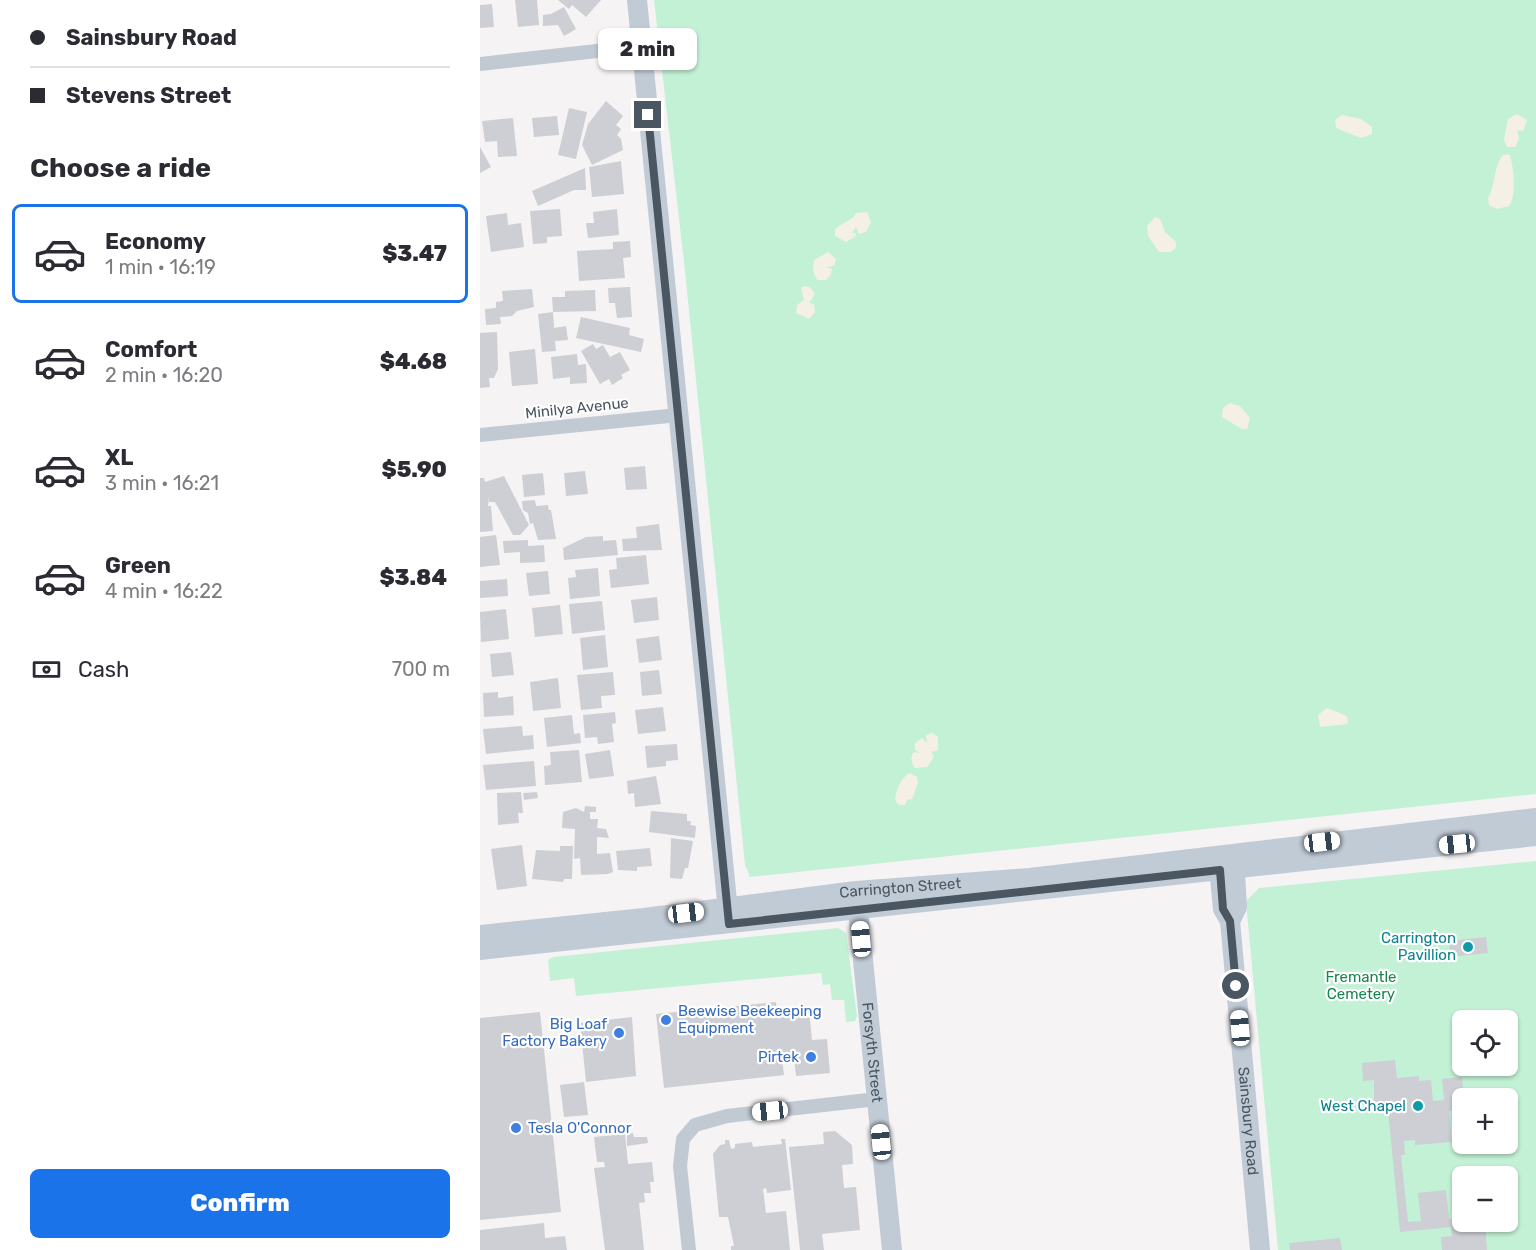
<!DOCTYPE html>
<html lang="en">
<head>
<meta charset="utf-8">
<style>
	body { margin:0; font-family:Rubik,sans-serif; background:#f7f7f7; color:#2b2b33; height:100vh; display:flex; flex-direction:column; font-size:22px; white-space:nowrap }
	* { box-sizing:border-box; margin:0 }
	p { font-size:20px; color:#7c7c81 }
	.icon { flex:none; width:33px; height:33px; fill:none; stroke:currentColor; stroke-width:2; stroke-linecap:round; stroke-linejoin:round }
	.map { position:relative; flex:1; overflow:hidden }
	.sheet { display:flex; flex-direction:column; background:#fff; width:480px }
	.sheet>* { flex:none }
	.banner { display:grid; align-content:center; height:132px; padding:0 30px; background:#fff }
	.controls { position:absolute; left:972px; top:1010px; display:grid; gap:12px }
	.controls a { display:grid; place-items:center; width:66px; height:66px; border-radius:9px; background:#fff; box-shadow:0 2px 4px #0004; font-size:30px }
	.end { position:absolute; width:27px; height:27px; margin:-14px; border:8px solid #4a5661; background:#fff; box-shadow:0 0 0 3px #fff }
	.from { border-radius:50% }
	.bubble { position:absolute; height:42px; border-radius:9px; background:#fff; box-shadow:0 2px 4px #0004; font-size:20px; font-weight:800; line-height:42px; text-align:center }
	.car { position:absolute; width:18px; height:36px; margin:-18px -9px; border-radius:8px; box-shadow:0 0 4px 2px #0007; background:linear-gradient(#fff 24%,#345 0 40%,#fff 0 76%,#345 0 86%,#fff 0) }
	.banner b { display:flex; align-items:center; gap:21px; height:57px; font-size:22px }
	.banner b+b { border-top:2px solid #e1e1e2 }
	.banner i { width:15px; height:15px; background:#2b2b33 }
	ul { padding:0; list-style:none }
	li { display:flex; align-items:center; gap:18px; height:99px; margin:0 12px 9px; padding:0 18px; border:3px solid transparent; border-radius:9px }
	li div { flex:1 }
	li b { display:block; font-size:22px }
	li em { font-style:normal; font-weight:800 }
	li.current { border-color:#1a73e8 }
	li>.icon { width:54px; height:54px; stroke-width:1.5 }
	h2 { padding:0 30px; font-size:27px; line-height:72px }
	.pay { display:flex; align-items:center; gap:15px; height:66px; padding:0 30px; font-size:22px }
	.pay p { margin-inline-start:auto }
	.action { display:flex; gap:12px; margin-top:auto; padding:12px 30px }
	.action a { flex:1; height:69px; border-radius:9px; background:#1a73e8; color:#fff; font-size:24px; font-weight:800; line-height:69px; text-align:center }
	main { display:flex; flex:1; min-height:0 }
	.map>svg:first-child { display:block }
</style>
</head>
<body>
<main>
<section class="sheet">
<div class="banner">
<b><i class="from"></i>Sainsbury Road</b>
<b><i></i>Stevens Street</b>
</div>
<h2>Choose a ride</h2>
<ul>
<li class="current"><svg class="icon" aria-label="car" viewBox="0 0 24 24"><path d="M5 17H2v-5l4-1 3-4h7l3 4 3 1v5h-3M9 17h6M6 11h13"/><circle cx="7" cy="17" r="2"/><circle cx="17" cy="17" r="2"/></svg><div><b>Economy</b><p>1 min · 16:19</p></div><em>$3.47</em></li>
<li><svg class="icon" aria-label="car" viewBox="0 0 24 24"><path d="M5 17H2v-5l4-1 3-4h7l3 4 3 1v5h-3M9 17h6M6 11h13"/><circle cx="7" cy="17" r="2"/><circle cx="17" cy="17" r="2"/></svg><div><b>Comfort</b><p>2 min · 16:20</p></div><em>$4.68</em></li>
<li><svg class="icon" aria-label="car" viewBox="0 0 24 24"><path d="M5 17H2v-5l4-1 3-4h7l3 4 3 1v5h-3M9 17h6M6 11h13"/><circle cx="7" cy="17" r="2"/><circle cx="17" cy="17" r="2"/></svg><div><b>XL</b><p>3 min · 16:21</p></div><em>$5.90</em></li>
<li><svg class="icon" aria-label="car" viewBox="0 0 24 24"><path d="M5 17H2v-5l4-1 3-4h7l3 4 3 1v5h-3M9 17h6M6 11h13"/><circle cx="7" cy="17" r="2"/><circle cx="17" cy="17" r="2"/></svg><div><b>Green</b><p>4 min · 16:22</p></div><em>$3.84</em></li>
</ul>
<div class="pay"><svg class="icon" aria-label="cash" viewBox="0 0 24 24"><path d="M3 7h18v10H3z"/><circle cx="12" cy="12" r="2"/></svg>Cash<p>700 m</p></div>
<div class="action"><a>Confirm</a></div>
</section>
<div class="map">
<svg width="1056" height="1250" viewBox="0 0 1056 1250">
	<rect width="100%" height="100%" fill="#f5f3f3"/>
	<g fill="#c3f1d5" fill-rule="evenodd">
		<path d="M174 0H1056V794L270 877 265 865 205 271Z"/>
		<path d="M1056 861V1250H798L766 901 779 888ZM982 1020H1028V1065H982ZM982 1098H1028V1143H982ZM982 1176H1028V1221H982Z"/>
		<path d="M358 928 366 933 377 1016 375 1021 366 1022 364 1000H352L350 984 343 985 341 973 96 996 94 978 70 981 68 960 73 957Z"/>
	</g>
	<g fill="#f5f0e5">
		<path d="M1037 114 1047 120 1043 131 1037 130 1039 139 1035 147H1027L1024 140 1028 119Z"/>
		<path d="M862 115 881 119 892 127V134L881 138 856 128 855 120Z"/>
		<path d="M1029 154C1034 166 1037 196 1029 206L1017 209 1009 205 1008 198C1016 185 1013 167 1023 155Z"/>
		<path d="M387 212 391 222 386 232 379 234 376 227 372 233H375L376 236 366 242 355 236V230C361 222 372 222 376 213Z"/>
		<path d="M675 217 680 219 685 232 696 242V247L691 252H679L668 236 667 226Z"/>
		<path d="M348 252 356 259 354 266 346 267 352 269 350 276 346 280H337L333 271 334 260Z"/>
		<path d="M323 286 330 287 335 294 329 303 334 304 335 312 329 319 316 313 317 305 324 300 321 289Z"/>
		<path d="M750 403 760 406 770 418 767 429H762L742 417 743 408Z"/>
		<path d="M847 708 867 716 868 724 840 727 838 715Z"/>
		<path d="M452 733 458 737V750L451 752 454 757 447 767 435 768C431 763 430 757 434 752L441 753 435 750V743L442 738 447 743 446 735Z"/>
		<path d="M430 773 437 777 438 783 432 799 427 800 425 805H419L415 800C416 790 421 777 430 773Z"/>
	</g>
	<g fill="#cdcfd5">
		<path d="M35 0H57L59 25 38 27Z"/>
		<path d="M78 0H121L106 17 92 5 89 9Z"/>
		<path d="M12 4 14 27 0 28V5Z"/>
		<path d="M84 7 96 29 84 36 78 25 63 26V15L71 14Z"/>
		<path d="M126 101 143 116 136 125 141 129 137 135 141 139 143 150 112 165 102 145 108 124Z"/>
		<path d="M89 108 107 112 96 159 78 155Z"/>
		<path d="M77 116 79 135 54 137 52 118Z"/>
		<path d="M33 118 37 156 18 157 17 141 5 142 2 121Z"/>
		<path d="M0 147 11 167 0 173Z"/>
		<path d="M141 161 144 194 112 197 109 167Z"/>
		<path d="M105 168 106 190H94L58 206 52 191Z"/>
		<path d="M80 209 82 236 67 237V243L53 244 50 211Z"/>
		<path d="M137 209 139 235 108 238 106 223H114L113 212Z"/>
		<path d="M27 213 28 225 41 223 44 247 11 252 6 216Z"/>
		<path d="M150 241 151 257 143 258 145 278 99 281 97 251 133 249V242Z"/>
		<path d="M150 287 152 317 137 318 135 303H129L128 288Z"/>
		<path d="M52 289 54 307 37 311 32 316 20 317 21 324 6 325 5 309 16 308V302L23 301 22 291Z"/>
		<path d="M115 290 116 311 73 312 72 297H85V291Z"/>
		<path d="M73 312 74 328 86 326 88 340 75 341 76 351 62 352 58 314Z"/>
		<path d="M101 317 150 328 149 335 164 339 161 352 96 338Z"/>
		<path d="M17 332 18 369 14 378H9L10 387 0 388V333Z"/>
		<path d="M113 344 116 349 123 345 130 357 140 352 150 370 141 375 143 378 132 385 129 379 120 384 101 351Z"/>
		<path d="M55 349 58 384 32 386 29 352Z"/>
		<path d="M97 354 98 365 106 364 107 383 90 384V377L73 379 71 357Z"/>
		<path d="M165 466 167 489 146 490 144 468Z"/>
		<path d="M105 471 108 494 86 496 84 473Z"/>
		<path d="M63 473 65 495 44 497 42 475Z"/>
		<path d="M24 476 49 525 40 535H33L15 502H9V496L8 506H11L13 531 0 532V478H4L5 482Z"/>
		<path d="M55 500 56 506 68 505 69 510H71L76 539 58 540 53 523 50 524 48 513 43 510 42 501Z"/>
		<path d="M179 524 182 550 143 551 142 539 157 538 156 527Z"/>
		<path d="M16 535 20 565 0 567V537Z"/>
		<path d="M123 536V541L136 540 138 555 84 560 83 548 106 537Z"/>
		<path d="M48 540V546L64 545 65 562 40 563V552L24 553 23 541Z"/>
		<path d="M166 555 169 584 131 588 129 570 137 569 136 558Z"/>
		<path d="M118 568 120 596 90 599 88 578 96 577 95 570Z"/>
		<path d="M68 571 70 594 49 596 46 573Z"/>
		<path d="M27 579 28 596 0 598V581Z"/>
		<path d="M177 597 179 620 154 623 151 600Z"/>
		<path d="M122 601 125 630 92 634 89 604Z"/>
		<path d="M80 605 83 634 55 637 52 608Z"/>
		<path d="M26 609 29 639 1 642 0 612Z"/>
		<path d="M125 635 128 667 103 670 100 638Z"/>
		<path d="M179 636 182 660 159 663 156 639Z"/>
		<path d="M31 652 34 675 12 677 10 654Z"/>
		<path d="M179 670 182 694 162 696 160 672Z"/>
		<path d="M133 672 135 695 121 696 122 708 101 710 97 675Z"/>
		<path d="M78 678 81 708 53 711 50 682Z"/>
		<path d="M18 692V698L33 696 34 715 4 717 3 693Z"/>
		<path d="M183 707 186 731 158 734 155 710Z"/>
		<path d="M135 712 136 723 132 724 134 742 118 744 117 737 105 738 103 715Z"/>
		<path d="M92 715 94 734 100 733 101 743 67 747 64 718Z"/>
		<path d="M42 726 43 736 53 735 54 749 6 754 3 729Z"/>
		<path d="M197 744 198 760 186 761V766L167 768 165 746Z"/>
		<path d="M99 750 102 782 65 785 64 766 71 765 70 752Z"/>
		<path d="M130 750 134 776 109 779 105 754Z"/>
		<path d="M54 761 56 786 6 790 3 765Z"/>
		<path d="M176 776 181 804 155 807 154 793 148 794 147 781Z"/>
		<path d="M41 792 43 813H38L39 823 18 825 17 793Z"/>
		<path d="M57 792 58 798 44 800 43 793Z"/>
		<path d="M105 806 116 807V812H110V819H118L117 828 126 829 129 838 117 837V854L130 853 133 872 128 874 101 875 100 858 94 859 95 829 82 828 83 812 96 808 104 812Z"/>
		<path d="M171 811 207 814V821H211L210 825 216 826 215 838 169 832Z"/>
		<path d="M191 838 213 841 208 868H205L202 879 190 878Z"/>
		<path d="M42 845 47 886 17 890 11 849Z"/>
		<path d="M80 846H93L92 879H84L83 882 52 879 56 850 80 851Z"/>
		<path d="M170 848 172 866 157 867V871L138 870 136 851Z"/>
		<path d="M1006 937 1008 953 970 957 969 941Z"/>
		<path d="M296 1002 297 1013 329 1010 332 1040 347 1039 350 1073 316 1076 314 1058 302 1059 304 1075 184 1088 176 1014Z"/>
		<path d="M60 1012 81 1212 0 1220V1018Z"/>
		<path d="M152 1017 156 1076 106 1082 100 1023Z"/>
		<path d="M915 1060 917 1078 939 1076V1081L951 1080 953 1101 964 1100 962 1079 982 1077 984 1098 982 1110 969 1111 972 1142 935 1145V1140L924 1141 925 1155H921L928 1222 941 1221 938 1193 966 1190 969 1219 982 1218V1221H994L995 1225 1005 1224 1007 1250H962L961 1237 972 1236 971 1227 920 1232 908 1111 894 1113V1080L883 1081 882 1063Z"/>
		<path d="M104 1082 108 1115 84 1117 80 1085Z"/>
		<path d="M355 1131 372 1145 373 1164 362 1165 364 1188 376 1187 380 1230 342 1234 344 1250H320L309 1147 344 1144 343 1132Z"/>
		<path d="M153 1133 154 1137H167L168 1143 147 1146V1134Z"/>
		<path d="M145 1134 148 1164 172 1162 174 1182H170L171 1193H164L165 1202 159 1203 164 1250H125L114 1168 125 1167 124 1162H117L114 1137Z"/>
		<path d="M301 1139H305L311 1190 287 1193 286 1188 283 1189 286 1213 306 1211 310 1250H251V1246H254L248 1217H239L233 1154 240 1145 245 1144V1140H249L251 1149 255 1148V1144L272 1142 273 1147 302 1144Z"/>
		<path d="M64 1223 65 1238 85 1236 87 1250H0V1230Z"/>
		<path d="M860 1238 862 1250H810L809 1243Z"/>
	</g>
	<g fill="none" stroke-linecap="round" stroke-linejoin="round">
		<g stroke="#c1cad2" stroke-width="14">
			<path d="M0 64 162 46"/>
			<path d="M0 435 198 415"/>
			<path d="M209 1250 200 1166 203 1139 215 1125 247 1116 397 1099"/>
		</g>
		<g stroke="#c1cbd6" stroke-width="20">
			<path d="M157 0 249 921"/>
			<path id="s1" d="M738 857 743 909 750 921 780 1250"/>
			<path id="s2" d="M377 900 412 1250"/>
			<path d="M750 921 757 907 754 857"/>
			<path id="s3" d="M0 935 164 918 376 891 550 878 1056 818"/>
			<path d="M0 950 1056 836"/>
		</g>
	</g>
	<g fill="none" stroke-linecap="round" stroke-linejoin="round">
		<path stroke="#4a5661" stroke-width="8" d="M168 115 249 924 740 870 743 909 750 921 756 986"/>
	</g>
	<g fill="#0f9aa8" stroke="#fff" stroke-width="2">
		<circle cx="988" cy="947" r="6"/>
		<circle cx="938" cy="1106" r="6"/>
	</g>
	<g fill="#3f7fe0" stroke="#fff" stroke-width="2">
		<circle cx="186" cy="1020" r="6"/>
		<circle cx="139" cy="1033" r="6"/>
		<circle cx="331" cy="1057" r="6"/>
		<circle cx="36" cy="1128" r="6"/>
	</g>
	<g text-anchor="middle" stroke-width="4.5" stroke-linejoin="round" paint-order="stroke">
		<g font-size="15" fill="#4a5661" stroke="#fff">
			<text transform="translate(97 408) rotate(-6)" y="5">Minilya Avenue</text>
			<text dy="5" stroke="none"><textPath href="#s3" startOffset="423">Carrington Street</textPath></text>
			<text dy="5" stroke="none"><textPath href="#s2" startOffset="153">Forsyth Street</textPath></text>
			<text dy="5" stroke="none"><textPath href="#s1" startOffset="267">Sainsbury Road</textPath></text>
		</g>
		<g font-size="15" fill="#0d838f" stroke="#fff" text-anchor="end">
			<text x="976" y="943">Carrington<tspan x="976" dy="17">Pavillion</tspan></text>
			<text x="926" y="1111">West Chapel</text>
		</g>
		<g font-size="15" fill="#17864f" stroke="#fff">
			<text x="881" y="982">Fremantle<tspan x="881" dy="17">Cemetery</tspan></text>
		</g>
		<g font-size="15" fill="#366cbe" stroke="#fff" text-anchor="start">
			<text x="198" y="1016">Beewise Beekeeping<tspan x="198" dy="17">Equipment</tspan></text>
			<text x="127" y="1029" text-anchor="end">Big Loaf<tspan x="127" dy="17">Factory Bakery</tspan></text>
			<text x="319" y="1062" text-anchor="end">Pirtek</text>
			<text x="48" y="1133">Tesla O'Connor</text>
		</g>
	</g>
</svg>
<div class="controls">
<a><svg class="icon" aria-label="locate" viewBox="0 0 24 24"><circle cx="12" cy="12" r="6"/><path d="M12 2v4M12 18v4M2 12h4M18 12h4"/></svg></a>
<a>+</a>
<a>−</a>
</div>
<i class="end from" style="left:756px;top:986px"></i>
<i class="end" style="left:168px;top:115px"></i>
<div class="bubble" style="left:118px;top:28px;width:99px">2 min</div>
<i class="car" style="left:842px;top:842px;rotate:83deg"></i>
<i class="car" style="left:977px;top:844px;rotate:264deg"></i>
<i class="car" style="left:206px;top:913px;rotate:83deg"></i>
<i class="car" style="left:381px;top:939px;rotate:355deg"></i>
<i class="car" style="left:760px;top:1028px;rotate:355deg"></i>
<i class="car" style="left:290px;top:1111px;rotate:264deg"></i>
<i class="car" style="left:401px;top:1142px;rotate:354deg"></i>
</div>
</main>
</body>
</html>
